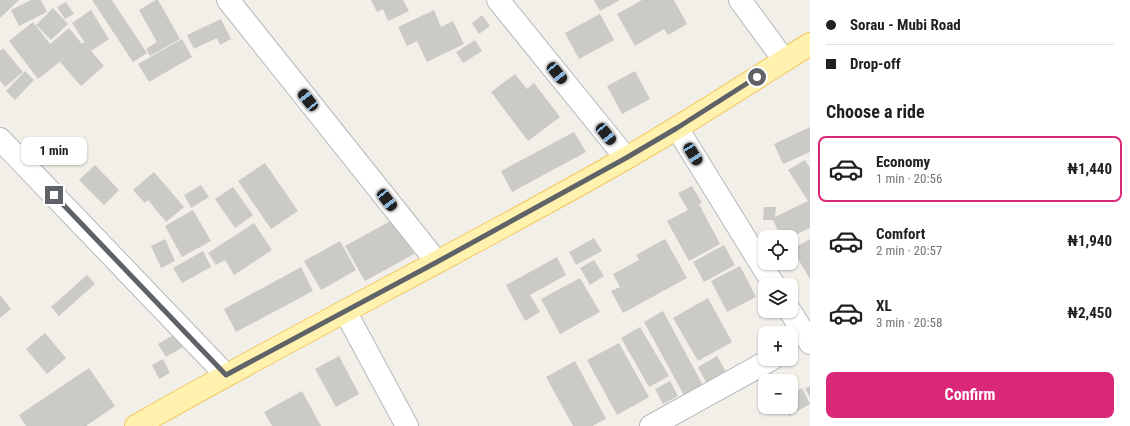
<!DOCTYPE html>
<html lang="en">
<head>
<meta charset="utf-8">
<style>
	body { margin:0; font-family:"Roboto Condensed",sans-serif; background:#f2f2f2; color:#202124; height:100vh; display:flex; flex-direction:column; font-size:15px; white-space:nowrap }
	* { box-sizing:border-box; margin:0 }
	p { font-size:13px; color:#757577 }
	.icon { flex:none; width:22px; height:22px; fill:none; stroke:currentColor; stroke-width:2; stroke-linecap:round; stroke-linejoin:round }
	.map { position:relative; flex:1; overflow:hidden }
	.details { display:flex; flex-direction:column; background:#fff; width:320px }
	.details>* { flex:none }
	.banner { display:grid; align-content:center; height:88px; padding:0 16px; background:#fff }
	.controls { position:absolute; left:758px; top:230px; display:grid; gap:8px }
	.controls a { display:grid; place-items:center; width:40px; height:40px; border-radius:8px; background:#fff; box-shadow:0 1px 3px #0004; font-size:20px }
	.end { position:absolute; width:18px; height:18px; margin:-9px; border:5px solid #5f6368; background:#fff; box-shadow:0 0 0 2px #fff }
	.from { border-radius:50% }
	.bubble { position:absolute; height:28px; border-radius:8px; background:#fff; box-shadow:0 1px 3px #0004; font-size:13px; font-weight:700; line-height:28px; text-align:center }
	.car { position:absolute; width:12px; height:24px; margin:-12px -6px; border-radius:5px; box-shadow:0 0 3px 1px #0007; background:linear-gradient(#222 24%,#8ab4d8 0 40%,#222 0 76%,#8ab4d8 0 86%,#222 0) }
	.banner b { display:flex; align-items:center; gap:14px; height:38px; font-size:15px }
	.banner b+b { border-top:1px solid #e0e0e0 }
	.banner i { width:10px; height:10px; background:#202124 }
	ul { padding:0; list-style:none }
	li { display:flex; align-items:center; gap:12px; height:66px; margin:0 8px 6px; padding:0 8px; border:2px solid transparent; border-radius:8px }
	li div { flex:1 }
	li b { display:block; font-size:15px }
	li em { font-style:normal; font-weight:700 }
	li.active { border-color:#db2777 }
	li>.icon { width:36px; height:36px; stroke-width:1.5 }
	h2 { padding:0 16px; font-size:18px; line-height:48px }
	.action { display:flex; gap:8px; margin-top:auto; padding:8px 16px }
	.action a { flex:1; height:46px; border-radius:8px; background:#db2777; color:#fff; font-size:16px; font-weight:700; line-height:46px; text-align:center }
	main { display:flex; flex:1; min-height:0 }
	.map>svg:first-child { display:block }
</style>
</head>
<body>
<main>
<div class="map">
<svg width="810" height="426" viewBox="0 0 810 426">
	<rect width="100%" height="100%" fill="#f1efe8"/>
	<g fill="#cccac5">
		<path d="M0 0H19L0 18Z"/>
		<path d="M31 0H41L47 12 19 26 11 10Z"/>
		<path d="M92 0H112L147 53 133 62Z"/>
		<path d="M156 0H158L180 39 150 56 146 49 157 42 139 10Z"/>
		<path d="M371 0H403L409 11 388 21 383 9 377 12Z"/>
		<path d="M594 0H620L600 11Z"/>
		<path d="M642 0H674L687 24 668 35 664 29 635 46 617 14Z"/>
		<path d="M66 2 74 14 65 19 57 7Z"/>
		<path d="M53 8 68 24 51 40 36 25Z"/>
		<path d="M91 10 109 39 91 51 104 66 81 86 60 62 67 56 38 79 9 41 33 22 50 44 69 28 82 44 84 42 87 46 72 23Z"/>
		<path d="M434 10 441 27 453 21 464 44 427 62 417 41 407 46 398 27Z"/>
		<path d="M600 14 614 40 579 59 565 33Z"/>
		<path d="M482 15 490 26 479 34 472 23Z"/>
		<path d="M221 19 231 39 220 45 217 38 194 49 187 35Z"/>
		<path d="M182 39 192 57 149 82 138 64Z"/>
		<path d="M475 40 482 51 463 63 456 52Z"/>
		<path d="M3 48 23 72 5 87 0 81V51Z"/>
		<path d="M25 71 34 80 15 100 6 91Z"/>
		<path d="M635 71 650 99 622 114 607 86Z"/>
		<path d="M515 74 527 89 534 83 560 117 528 141 491 92Z"/>
		<path d="M810 127V152L783 164 774 144Z"/>
		<path d="M574 132 586 152 512 192 501 171Z"/>
		<path d="M805 160 810 168V228L791 237H781L773 220H763L764 207H776L775 217 808 201 788 170Z"/>
		<path d="M265 163 298 211 271 229 238 181Z"/>
		<path d="M95 165 119 190 104 205 79 180Z"/>
		<path d="M154 172 184 207 166 222 148 200 145 203 133 190Z"/>
		<path d="M201 185 209 197 191 208 184 195Z"/>
		<path d="M692 186 702 203 699 204 720 244 689 261 667 221 688 210 678 193Z"/>
		<path d="M233 187 253 215 235 228 215 199Z"/>
		<path d="M193 210 211 241 182 257 165 226Z"/>
		<path d="M394 219 414 254 365 281 345 246Z"/>
		<path d="M254 223 272 250 234 275 225 260 216 265 208 253Z"/>
		<path d="M594 238 602 251 576 265 569 252Z"/>
		<path d="M165 239 175 261 161 268 151 246Z"/>
		<path d="M665 239 687 278 623 313 611 291 620 287 613 274 639 260 636 255Z"/>
		<path d="M810 239V279L792 249Z"/>
		<path d="M340 241 356 270 321 290 304 261Z"/>
		<path d="M724 245 735 265 704 282 693 262Z"/>
		<path d="M203 251 211 267 182 283 173 268Z"/>
		<path d="M557 257 566 275 530 295 540 312 525 321 506 285Z"/>
		<path d="M594 260 604 276 590 285 580 268Z"/>
		<path d="M740 266 756 297 727 312 711 281Z"/>
		<path d="M301 267 313 291 236 332 224 309Z"/>
		<path d="M87 275 95 284 59 316 51 307Z"/>
		<path d="M580 278 600 312 560 334 541 299Z"/>
		<path d="M0 295 11 309 0 318Z"/>
		<path d="M708 298 732 342 698 361 673 318Z"/>
		<path d="M663 311 705 389 686 399 644 322Z"/>
		<path d="M640 327 669 376 649 387 621 338Z"/>
		<path d="M45 333 66 358 47 374 26 349Z"/>
		<path d="M175 334 183 347 166 357 158 344Z"/>
		<path d="M619 343 649 397 617 415 587 360Z"/>
		<path d="M339 356 359 394 336 407 315 369Z"/>
		<path d="M717 356 728 375 708 386 698 367Z"/>
		<path d="M163 359 170 373 159 379 152 365Z"/>
		<path d="M575 361 606 419 592 426H573L546 377Z"/>
		<path d="M89 368 115 406 86 426H26L19 415Z"/>
		<path d="M670 381 678 396 663 404 655 389Z"/>
		<path d="M810 386V397L805 389Z"/>
		<path d="M802 388 810 404 789 416 783 407H791V394Z"/>
		<path d="M302 391 321 426H272L264 412Z"/>
	</g>
	<g fill="none" stroke-linecap="round" stroke-linejoin="round">
		<g stroke="#b5b8bc" stroke-width="24">
			<g id="minor">
				<path d="M228 0 437 262"/>
				<path d="M498 0 626 158"/>
				<path d="M740 0 784 60"/>
				<path d="M677 128 774 285"/>
				<path d="M0 139 226 375"/>
				<path d="M345 311 407 426"/>
				<path d="M790 311 810 343"/>
				<path d="M651 426 772 359"/>
			</g>
		</g>
		<g stroke="#f2c960" stroke-width="24">
			<path id="primary" d="M136 426C298 333 466 250 628 157 690 121 750 82 810 44"/>
		</g>
		<use href="#minor" stroke="#fff" stroke-width="22"/>
		<use href="#primary" stroke="#fff2af" stroke-width="22"/>
	</g>
	<g fill="none" stroke-linecap="round" stroke-linejoin="round">
		<path stroke="#5f6368" stroke-width="5" d="M54 195 226 375 437 262 626 158 677 128 757 77"/>
	</g>
</svg>
<div class="controls">
<a><svg class="icon" aria-label="locate" viewBox="0 0 24 24"><circle cx="12" cy="12" r="6"/><path d="M12 2v4M12 18v4M2 12h4M18 12h4"/></svg></a>
<a><svg class="icon" aria-label="layers" viewBox="0 0 24 24"><path d="M12 4l9 5-9 5-9-5zM3 14l9 5 9-5"/></svg></a>
<a>+</a>
<a>−</a>
</div>
<i class="end from" style="left:757px;top:77px"></i>
<i class="end" style="left:54px;top:195px"></i>
<div class="bubble" style="left:21px;top:137px;width:66px">1 min</div>
<i class="car" style="left:557px;top:73px;rotate:141deg"></i>
<i class="car" style="left:308px;top:100px;rotate:322deg"></i>
<i class="car" style="left:606px;top:134px;rotate:141deg"></i>
<i class="car" style="left:693px;top:154px;rotate:148deg"></i>
<i class="car" style="left:387px;top:200px;rotate:142deg"></i>
</div>
<section class="details">
<div class="banner">
<b><i class="from"></i>Sorau - Mubi Road</b>
<b><i></i>Drop-off</b>
</div>
<h2>Choose a ride</h2>
<ul>
<li class="active"><svg class="icon" aria-label="car" viewBox="0 0 24 24"><path d="M5 17H2v-5l4-1 3-4h7l3 4 3 1v5h-3M9 17h6M6 11h13"/><circle cx="7" cy="17" r="2"/><circle cx="17" cy="17" r="2"/></svg><div><b>Economy</b><p>1 min · 20:56</p></div><em>₦1,440</em></li>
<li><svg class="icon" aria-label="car" viewBox="0 0 24 24"><path d="M5 17H2v-5l4-1 3-4h7l3 4 3 1v5h-3M9 17h6M6 11h13"/><circle cx="7" cy="17" r="2"/><circle cx="17" cy="17" r="2"/></svg><div><b>Comfort</b><p>2 min · 20:57</p></div><em>₦1,940</em></li>
<li><svg class="icon" aria-label="car" viewBox="0 0 24 24"><path d="M5 17H2v-5l4-1 3-4h7l3 4 3 1v5h-3M9 17h6M6 11h13"/><circle cx="7" cy="17" r="2"/><circle cx="17" cy="17" r="2"/></svg><div><b>XL</b><p>3 min · 20:58</p></div><em>₦2,450</em></li>
</ul>
<div class="action"><a>Confirm</a></div>
</section>
</main>
</body>
</html>
